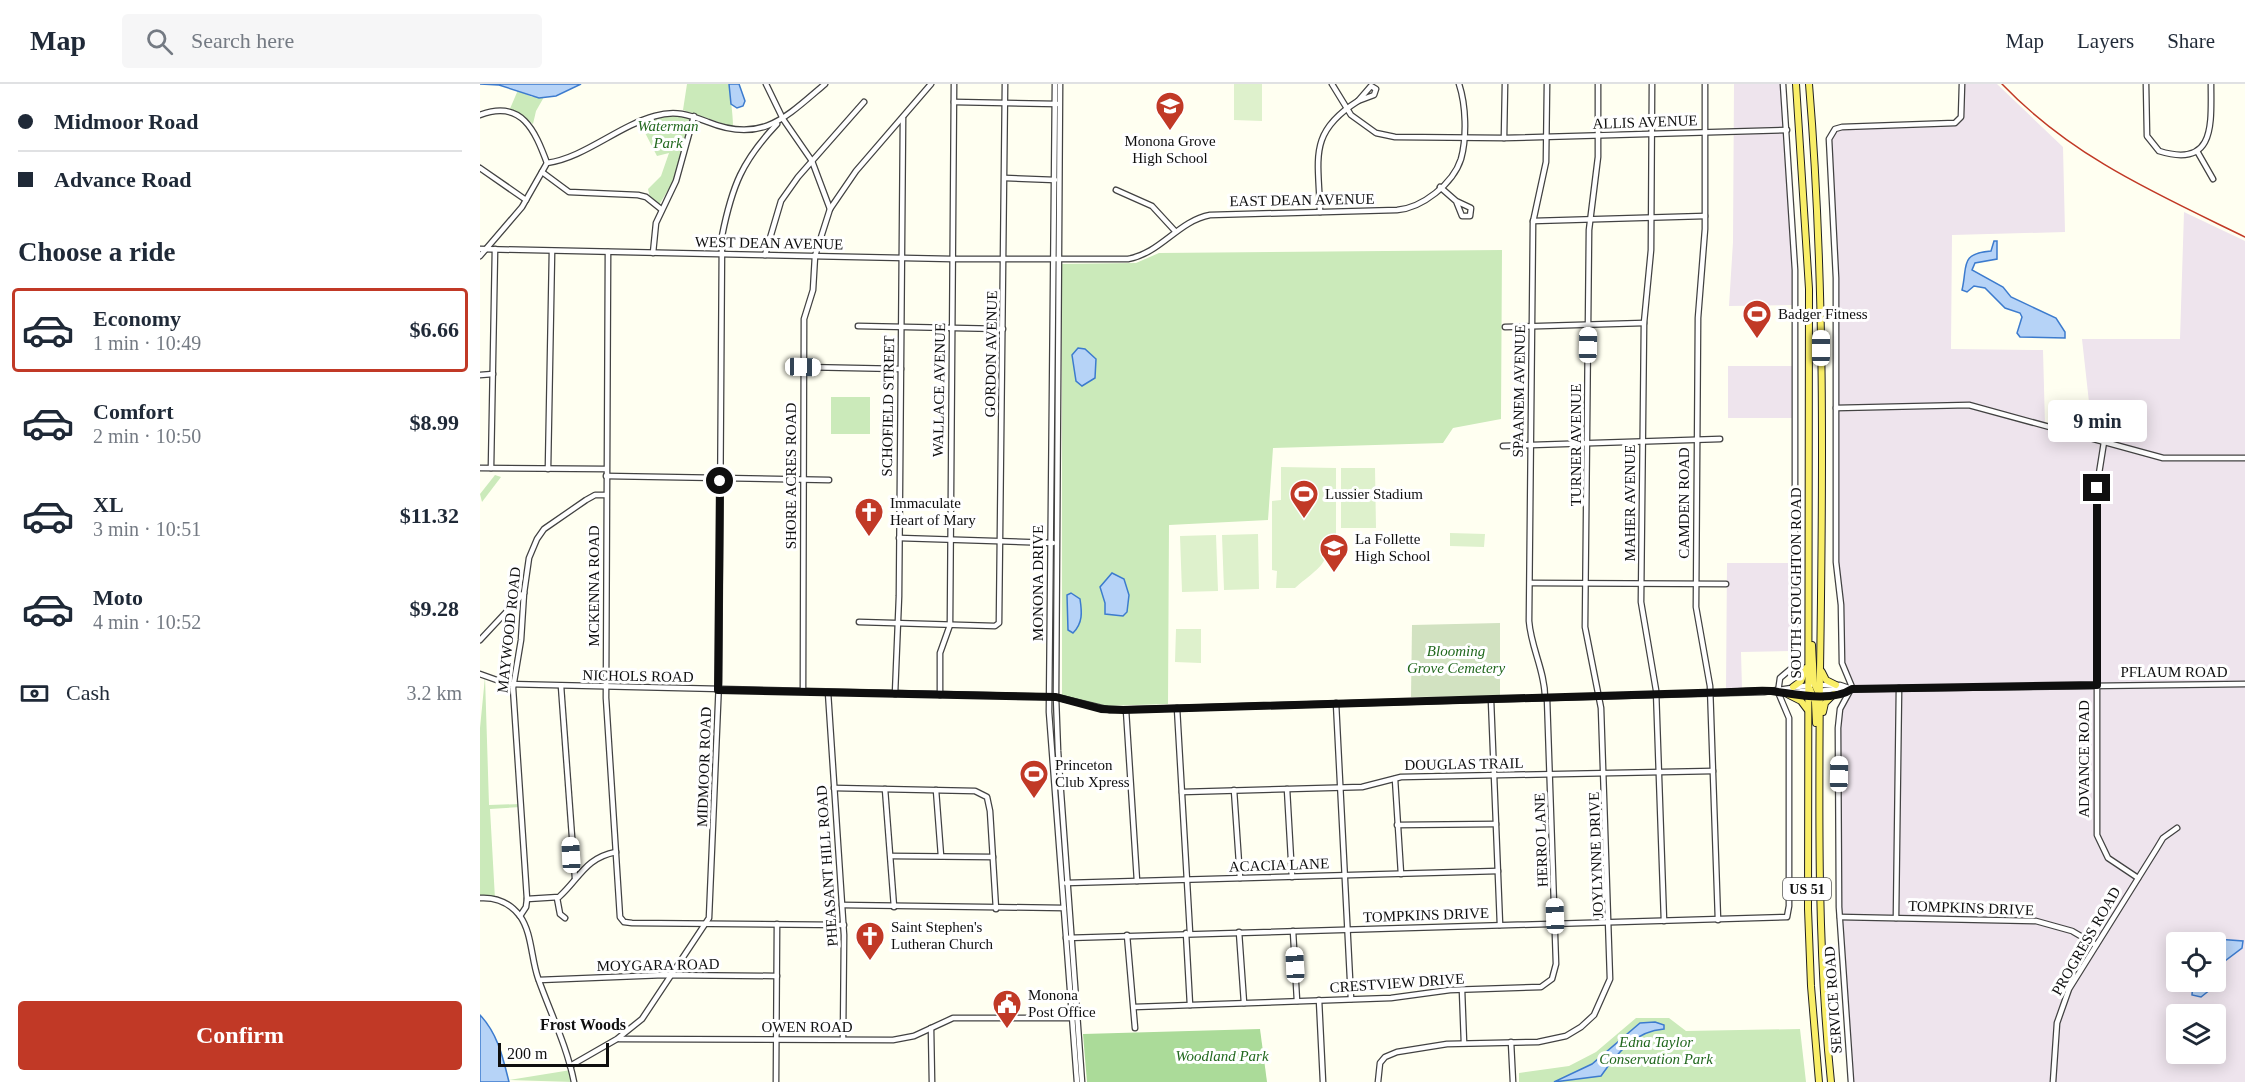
<!DOCTYPE html>
<html lang="en">
<head>
<meta charset="utf-8">
<style>
	body { margin:0; font-family:"Times New Roman",serif; background:#f6f6f7; color:#1f2937; height:100vh; display:flex; flex-direction:column; font-size:22px; white-space:nowrap }
	* { box-sizing:border-box; margin:0 }
	p { font-size:20px; color:#747a83 }
	.icon { flex:none; width:33px; height:33px; fill:none; stroke:currentColor; stroke-width:2; stroke-linecap:round; stroke-linejoin:round }
	.map { position:relative; flex:1; overflow:hidden }
	.drawer { display:flex; flex-direction:column; background:#fff; width:480px }
	.drawer>* { flex:none }
	.banner { display:grid; align-content:center; height:132px; padding:0 18px; background:#fff }
	.buttons { position:absolute; left:1686px; top:848px; display:grid; gap:12px }
	.buttons a { display:grid; place-items:center; width:60px; height:60px; border-radius:6px; background:#fff; box-shadow:0 3px 15px #0003; font-size:30px }
	.scale { position:absolute; left:18px; bottom:15px; width:111px; box-sizing:border-box; padding-left:6px; border:3px solid #0f0f0f; border-top:0; font-size:16px; line-height:21px; white-space:nowrap; color:#0f0f0f; -webkit-text-stroke:4px #fff; paint-order:stroke }
	.end { position:absolute; width:27px; height:27px; margin:-14px; border:8px solid #0f0f0f; background:#fff; box-shadow:0 0 0 3px #fff }
	.from { border-radius:50% }
	.bubble { position:absolute; height:42px; border-radius:6px; background:#fff; box-shadow:0 3px 15px #0003; font-size:20px; font-weight:600; line-height:42px; text-align:center }
	.car { position:absolute; width:18px; height:36px; margin:-18px -9px; border-radius:8px; box-shadow:0 0 4px 2px #0007; background:linear-gradient(#fff 24%,#345 0 40%,#fff 0 76%,#345 0 86%,#fff 0) }
	.banner b { display:flex; align-items:center; gap:21px; height:57px; font-size:22px }
	.banner b+b { border-top:2px solid #e0e1e3 }
	.banner i { width:15px; height:15px; background:#1f2937 }
	ul { padding:0; list-style:none }
	li { display:flex; align-items:center; gap:18px; height:84px; margin:0 12px 9px; padding:0 6px; border:3px solid transparent; border-radius:6px }
	li div { flex:1 }
	li b { display:block; font-size:22px }
	li em { font-style:normal; font-weight:600 }
	li.selected { border-color:#c13926 }
	li>.icon { width:54px; height:54px; stroke-width:1.5 }
	h2 { padding:0 18px; font-size:27px; line-height:72px }
	.pay { display:flex; align-items:center; gap:15px; height:66px; padding:0 18px; font-size:22px }
	.pay p { margin-inline-start:auto }
	.button { display:flex; gap:12px; margin-top:auto; padding:12px 18px }
	.button a { flex:1; height:69px; border-radius:6px; background:#c13926; color:#fff; font-size:24px; font-weight:600; line-height:69px; text-align:center }
	header { display:flex; align-items:center; gap:36px; box-sizing:border-box; height:84px; padding:0 30px; background:#fff; border-bottom:2px solid #e0e1e3 }
	header strong { font-size:28px }
	nav { display:flex; gap:33px; margin-inline-start:auto; font-size:21px }
	.search { width:420px; height:54px; background:#f6f6f7; display:flex; align-items:center; gap:15px; box-sizing:border-box; padding:0 21px; border-radius:6px; color:#747a83; font-size:22px }
	main { display:flex; flex:1; min-height:0 }
	.map>svg:first-child { display:block }
</style>
</head>
<body>
<header>
<strong>Map</strong>
<div class="search"><svg class="icon" aria-label="search" viewBox="0 0 24 24"><circle cx="10" cy="10" r="6"/><path d="M15 15l6 6"/></svg>Search here</div>
<nav><a>Map</a><a>Layers</a><a>Share</a></nav>
</header>
<main>
<section class="drawer">
<div class="banner">
<b><i class="from"></i>Midmoor Road</b>
<b><i></i>Advance Road</b>
</div>
<h2>Choose a ride</h2>
<ul>
<li class="selected"><svg class="icon" aria-label="car" viewBox="0 0 24 24"><path d="M5 17H2v-5l4-1 3-4h7l3 4 3 1v5h-3M9 17h6M6 11h13"/><circle cx="7" cy="17" r="2"/><circle cx="17" cy="17" r="2"/></svg><div><b>Economy</b><p>1 min · 10:49</p></div><em>$6.66</em></li>
<li><svg class="icon" aria-label="car" viewBox="0 0 24 24"><path d="M5 17H2v-5l4-1 3-4h7l3 4 3 1v5h-3M9 17h6M6 11h13"/><circle cx="7" cy="17" r="2"/><circle cx="17" cy="17" r="2"/></svg><div><b>Comfort</b><p>2 min · 10:50</p></div><em>$8.99</em></li>
<li><svg class="icon" aria-label="car" viewBox="0 0 24 24"><path d="M5 17H2v-5l4-1 3-4h7l3 4 3 1v5h-3M9 17h6M6 11h13"/><circle cx="7" cy="17" r="2"/><circle cx="17" cy="17" r="2"/></svg><div><b>XL</b><p>3 min · 10:51</p></div><em>$11.32</em></li>
<li><svg class="icon" aria-label="car" viewBox="0 0 24 24"><path d="M5 17H2v-5l4-1 3-4h7l3 4 3 1v5h-3M9 17h6M6 11h13"/><circle cx="7" cy="17" r="2"/><circle cx="17" cy="17" r="2"/></svg><div><b>Moto</b><p>4 min · 10:52</p></div><em>$9.28</em></li>
</ul>
<div class="pay"><svg class="icon" aria-label="cash" viewBox="0 0 24 24"><path d="M3 7h18v10H3z"/><circle cx="12" cy="12" r="2"/></svg>Cash<p>3.2 km</p></div>
<div class="button"><a>Confirm</a></div>
</section>
<div class="map">
<svg width="1765" height="998" viewBox="0 0 1765 998">
	<rect width="100%" height="100%" fill="#fffff1"/>
	<g fill="#eee4ed" fill-rule="evenodd">
		<path d="M1254 0H1301L1310 125 1313 221 1249 222 1253 158Z"/>
		<path d="M1482 0H1517L1583 63 1585 148 1472 151 1471 265 1563 266 1565 341 1613 354 1602 255H1700L1704 128 1765 157V998H1371L1359 823 1360 625 1372 606 1364 585 1356 478V194L1349 59 1355 45 1479 37ZM1696 858H1736V897H1696ZM1696 930H1736V969H1696Z"/>
		<rect x="1248" y="282" width="64" height="52"/>
		<path d="M1247 479H1312V567L1261 568 1262 605H1246Z"/>
	</g>
	<g fill="#cbeaba">
		<path d="M207 0H249C250 15 253 27 253 43L203 26Z"/>
		<path d="M38 6 52 13H64L56 27 53 40 45 33 29 27Z"/>
		<path d="M193 31 209 33 210 38 194 96 179 121 170 114 168 105 181 92 189 69 177 72 160 39Z"/>
		<path d="M1022 166 1021 335 973 344 963 359 793 364 788 436 689 441 688 620 624 622 582 611V180L656 179 679 169Z"/>
		<rect x="351" y="313" width="39" height="37"/>
		<path d="M15 391 21 393 2 418 0 410Z"/>
		<path d="M5 593 9 721 41 720V723L10 725 15 815 0 814V644Z"/>
		<path d="M1156 934H1189L1206 947 1320 945 1326 998H1039V989L1089 982 1116 968Z"/>
		<path d="M91 986 93 998 29 996Z"/>
	</g>
	<path fill="#abdb99" d="M780 945 787 998H607L603 950Z"/>
	<path fill="#d2e2c1" d="M1020 539V612L931 613 932 541Z"/>
	<g fill="#def1cc">
		<path d="M754 0H782V37L754 36Z"/>
		<path d="M801 383 856 384V453H851C848 483 835 486 815 504H796L797 487 792 486V417L801 416Z"/>
		<path d="M861 384H895L896 444H861Z"/>
		<path d="M970 449 1005 450 1004 463 970 462Z"/>
		<path d="M778 450 779 505 744 506 742 451Z"/>
		<path d="M736 451 738 507 702 508 700 452Z"/>
		<path d="M696 545H721V579L695 578Z"/>
	</g>
	<g fill="#b6d3f7" stroke="#3c7bce" stroke-width="1.5">
		<path d="M0 0H101L76 12 59 14 19 1Z"/>
		<path d="M249 0H259L265 17 263 22 257 24 251 20Z"/>
		<path d="M1514 157H1517V175L1495 179 1492 186 1523 203 1531 213 1576 234 1585 248V254L1540 253 1537 249 1542 233 1540 229 1525 224 1505 204 1494 202 1487 208 1482 206C1488 181 1479 170 1511 167Z"/>
		<path d="M598 264 605 265 616 275 615 294 602 302 596 297 592 271Z"/>
		<path d="M632 489 644 495 649 511 647 528 643 532 625 530V519L620 503Z"/>
		<path d="M591 509 600 515C602 528 603 539 593 549L588 546 587 511Z"/>
		<path d="M1723 854 1763 857 1762 864 1745 877 1736 901 1721 913 1712 911 1713 897H1736V858H1716Z"/>
		<path d="M0 931C18 950 23 974 29 998H0Z"/>
		<path d="M1175 938 1184 941V945C1155 947 1137 969 1121 992L1074 998 1112 980 1160 939Z"/>
	</g>
	<g fill="none" stroke-linecap="round" stroke-linejoin="round">
		<g stroke="#424242" stroke-width="7">
			<g id="minor">
				<path d="M286 0 303 35 332 77 350 125"/>
				<path d="M575 0 569 628 597 998"/>
				<path d="M580 0 576 613 578 667 602 998"/>
				<path d="M852 0 871 31 896 49 915 53 1024 54 1307 46"/>
				<path d="M1172 0 1171 166 1164 239 1161 518 1176 606 1184 837"/>
				<path d="M1225 0V145L1218 234 1216 523 1230 602 1238 836"/>
				<path d="M1666 0 1667 52 1679 67C1736 85 1731 39 1731 0"/>
				<path d="M891 2 896 5 894 11 878 17Z"/>
				<path d="M474 18 577 20"/>
				<path d="M0 31C42 15 55 47 67 79"/>
				<path d="M1024 54 1025 0"/>
				<path d="M1717 67 1733 95"/>
				<path d="M0 84 46 116"/>
				<path d="M62 88 89 108 158 111 166 113 181 125"/>
				<path d="M525 94 575 96"/>
				<path d="M960 103 976 117 991 124 990 132H982L976 117"/>
				<path d="M636 106 672 122 695 147"/>
				<path d="M840 128C839 75 827 49 878 17"/>
				<path d="M1053 137 1225 132"/>
				<path d="M0 165 472 175H648C681 169 698 137 730 131L917 126C942 124 973 100 981 75 987 53 986 21 979 0"/>
				<path d="M128 168 126 614 140 833 144 838 152 839 364 841"/>
				<path d="M173 169 176 139 196 97 214 32"/>
				<path d="M285 171 301 117 318 93 384 18"/>
				<path d="M0 172 42 123 67 79C104 74 138 42 175 32 196 26 209 31 228 38 282 60 306 33 345 0"/>
				<path d="M378 242 523 245"/>
				<path d="M1025 243 1164 239"/>
				<path d="M323 283 421 285"/>
				<path d="M0 291 13 290"/>
				<path d="M1356 324 1489 321 1683 374H1765"/>
				<path d="M1624 358 1617 402V751L1628 774 1658 794"/>
				<path d="M1023 362 1240 355"/>
				<path d="M0 384 126 385"/>
				<path d="M11 384 15 165"/>
				<path d="M68 385 72 167"/>
				<path d="M126 392 349 396"/>
				<path d="M419 454 573 459"/>
				<path d="M1050 499 1246 500"/>
				<path d="M379 538 515 542 519 539 525 0"/>
				<path d="M0 556 44 509"/>
				<path d="M0 590 28 600 576 613 630 626 1284 608 1331 601"/>
				<path d="M1339 601H1360L1372 605 1765 600"/>
				<path d="M81 602 95 794"/>
				<path d="M323 607 324 235 333 206 335 172 350 125 376 87 451 0"/>
				<path d="M1339 607 1363 604"/>
				<path d="M348 608 364 851 363 955"/>
				<path d="M1299 608C1316 614 1357 615 1372 605"/>
				<path d="M1309 609 1330 606"/>
				<path d="M415 610 419 512 423 34"/>
				<path d="M460 611V569L470 541 474 0"/>
				<path d="M1065 614C1065 587 1051 564 1049 537L1053 138 1066 78 1067 0"/>
				<path d="M1011 616 1020 841"/>
				<path d="M856 619 871 915"/>
				<path d="M697 624 710 849"/>
				<path d="M646 626 657 797"/>
				<path d="M915 695 921 790"/>
				<path d="M354 704 495 707 507 713 510 727 516 825"/>
				<path d="M405 705 414 823"/>
				<path d="M807 705 812 793"/>
				<path d="M456 706 461 772"/>
				<path d="M754 706 760 794"/>
				<path d="M702 708 882 703 921 693 1233 687"/>
				<path d="M917 741 1016 740"/>
				<path d="M411 772 513 773"/>
				<path d="M586 799 1018 787"/>
				<path d="M0 814C16 813 30 819 40 832 52 849 51 874 58 894 70 928 87 962 94 998"/>
				<path d="M77 814 80 830 85 834"/>
				<path d="M47 815 79 813C100 794 105 774 136 768"/>
				<path d="M362 821 584 824"/>
				<path d="M40 832 46 823 47 815 33 604 41 556 44 509 49 474 57 455 64 445 106 416 115 411H126"/>
				<path d="M1360 833 1556 837 1592 847 1616 861"/>
				<path d="M1416 834 1419 604"/>
				<path d="M813 847 817 917"/>
				<path d="M759 848 764 919"/>
				<path d="M706 849 710 921"/>
				<path d="M647 851 655 944"/>
				<path d="M586 854 1307 833 1309 822V634L1298 608 1300 594 1313 583 1315 572V186L1303 0"/>
				<path d="M59 896 184 891 297 892"/>
				<path d="M982 906 984 959"/>
				<path d="M839 916 843 998"/>
				<path d="M654 923 911 914 970 906 1061 903 1072 895 1076 880 1067 614"/>
				<path d="M451 944 452 998"/>
				<path d="M139 955 413 956 434 952 473 934H594"/>
				<path d="M1031 958 1033 998"/>
				<path d="M90 982 137 955 162 935 229 834 239 597 242 152C252 102 262 77 297 40"/>
				<path d="M296 998 297 840"/>
				<path d="M898 998 900 979 905 973 917 968 967 960 1058 958 1086 952 1101 943 1114 931 1130 895 1121 624 1105 543 1109 146 1118 73V0"/>
				<path d="M1371 998 1359 823 1358 644 1360 625 1372 603 1362 579 1361 521 1356 478V194L1349 55 1355 45 1362 43 1475 39 1481 33 1482 0"/>
				<path d="M1573 998 1577 939 1589 905 1677 764 1683 754 1697 744"/>
			</g>
		</g>
		<g stroke="#202020" stroke-width="8">
			<g id="major">
				<path d="M1316 0 1329 205 1328 825 1331 902 1339 998"/>
				<path d="M1329 0C1345 195 1343 391 1340 587 1339 724 1337 861 1351 998"/>
				<path d="M1332 561 1334 599 1339 610"/>
				<path d="M1342 588 1346 596 1356 601"/>
				<path d="M1313 603 1321 597 1326 584"/>
				<path d="M1330 605 1335 618 1336 639"/>
				<path d="M1309 611 1321 617 1327 625"/>
				<path d="M1343 628 1345 619 1354 610"/>
			</g>
		</g>
		<use href="#minor" stroke="#fff" stroke-width="4.5"/>
		<use href="#major" stroke="#f9ee67" stroke-width="6"/>
		<path stroke="#c13926" stroke-width="1.5" d="M1522 0C1592 73 1675 109 1765 153"/>
	</g>
	<g fill="none" stroke-linecap="round" stroke-linejoin="round">
		<path stroke="#0f0f0f" stroke-width="8" d="M240 397 238 606 576 613 621 625 643 626 1251 608C1266 608 1284 605 1298 608 1319 611 1353 618 1372 605L1617 601V404"/>
	</g>
	<defs>
		<g id="school-pin" transform="scale(1.5)"><path d="M0 17L-7.5 6A9.5 9.5 0 1 1 7.5 6Z" fill="#c13926" stroke="#fff"/><path d="M0-5L7-2L0 1L-7-2ZM-4 1L0 2.5L4 1V4Q0 6-4 4Z" fill="#fff"/></g>
		<g id="stadium-pin" transform="scale(1.5)"><path d="M0 17L-7.5 6A9.5 9.5 0 1 1 7.5 6Z" fill="#c13926" stroke="#fff"/><path d="M0-5a6.5 5 0 1 0 0 10a6.5 5 0 1 0 0-10ZM-3.5-1.8h7v3.6h-7Z" fill="#fff"/></g>
		<g id="church-pin" transform="scale(1.5)"><path d="M0 17L-7.5 6A9.5 9.5 0 1 1 7.5 6Z" fill="#c13926" stroke="#fff"/><path d="M-1.2-6h2.4v3.5h3.3v2.4h-3.3V6h-2.4V-.1h-3.3v-2.4h3.3Z" fill="#fff"/></g>
		<g id="civic-pin" transform="scale(1.5)"><path d="M0 17L-7.5 6A9.5 9.5 0 1 1 7.5 6Z" fill="#c13926" stroke="#fff"/><path d="M-.6-6.5H3V-4.5H.6V-3L4-1V1h2V6H-6V1h2V-1L-.6-3ZM-1.2 2.5V6h2.4V2.5Z" fill="#fff"/></g>
	</defs>
	<g fill-rule="evenodd">
		<use href="#school-pin" x="690" y="22"/>
		<use href="#stadium-pin" x="1277" y="230"/>
		<use href="#stadium-pin" x="824" y="410"/>
		<use href="#church-pin" x="389" y="428"/>
		<use href="#school-pin" x="854" y="464"/>
		<use href="#stadium-pin" x="554" y="690"/>
		<use href="#church-pin" x="390" y="852"/>
		<use href="#civic-pin" x="527" y="920"/>
	</g>
	<g text-anchor="middle" stroke-width="6" stroke-linejoin="round" paint-order="stroke">
		<rect fill="#fff" stroke="#575757" stroke-width="1.5" x="1303" y="794" width="48" height="22" rx="4.5"/>
		<g font-size="14" font-weight="bold" fill="#0f0f0f">
			<text x="1327" y="810">US 51</text>
		</g>
		<g font-size="15" fill="#0f0f0f" stroke="#fff">
			<text transform="translate(1165 38) rotate(-2)" y="5">ALLIS AVENUE</text>
			<text transform="translate(822 116) rotate(-1)" y="5">EAST DEAN AVENUE</text>
			<text transform="translate(289 159) rotate(1)" y="5">WEST DEAN AVENUE</text>
			<text transform="translate(511 270) rotate(-89)" y="5">GORDON AVENUE</text>
			<text transform="translate(459 306) rotate(-89)" y="5">WALLACE AVENUE</text>
			<text transform="translate(1039 307) rotate(-89)" y="5">SPAANEM AVENUE</text>
			<text transform="translate(408 322) rotate(-89)" y="5">SCHOFIELD STREET</text>
			<text transform="translate(1096 361) rotate(-90)" y="5">TURNER AVENUE</text>
			<text transform="translate(311 392) rotate(-90)" y="5">SHORE ACRES ROAD</text>
			<text transform="translate(1150 419) rotate(-90)" y="5">MAHER AVENUE</text>
			<text transform="translate(1204 419) rotate(-90)" y="5">CAMDEN ROAD</text>
			<text transform="translate(558 499) rotate(-90)" y="5">MONONA DRIVE</text>
			<text transform="translate(1316 499) rotate(-90)" y="5">SOUTH STOUGHTON ROAD</text>
			<text transform="translate(114 502) rotate(-90)" y="5">MCKENNA ROAD</text>
			<text transform="translate(29 546) rotate(-84)" y="5">MAYWOOD ROAD</text>
			<text x="1694" y="593">PFLAUM ROAD</text>
			<text transform="translate(158 592) rotate(1)" y="5">NICHOLS ROAD</text>
			<text transform="translate(1604 675) rotate(-90)" y="5">ADVANCE ROAD</text>
			<text transform="translate(984 680) rotate(-1)" y="5">DOUGLAS TRAIL</text>
			<text transform="translate(224 683) rotate(-88)" y="5">MIDMOOR ROAD</text>
			<text transform="translate(1061 756) rotate(-92)" y="5">HERRO LANE</text>
			<text transform="translate(1116 771) rotate(-92)" y="5">JOYLYNNE DRIVE</text>
			<text transform="translate(799 781) rotate(-2)" y="5">ACACIA LANE</text>
			<text transform="translate(347 782) rotate(-94)" y="5">PHEASANT HILL ROAD</text>
			<text transform="translate(1491 824) rotate(2)" y="5">TOMPKINS DRIVE</text>
			<text transform="translate(946 831) rotate(-2)" y="5">TOMPKINS DRIVE</text>
			<text transform="translate(1606 857) rotate(-60)" y="5">PROGRESS ROAD</text>
			<text transform="translate(178 881) rotate(-1)" y="5">MOYGARA ROAD</text>
			<text transform="translate(917 899) rotate(-4)" y="5">CRESTVIEW DRIVE</text>
			<text transform="translate(1353 916) rotate(-94)" y="5">SERVICE ROAD</text>
			<text x="327" y="948">OWEN ROAD</text>
		</g>
		<g font-size="15" font-style="italic" fill="#21681e" stroke="#fff">
			<text x="188" y="47">Waterman<tspan x="188" dy="17">Park</tspan></text>
			<text x="976" y="572">Blooming<tspan x="976" dy="17">Grove Cemetery</tspan></text>
			<text x="1176" y="963">Edna Taylor<tspan x="1176" dy="17">Conservation Park</tspan></text>
			<text x="742" y="977">Woodland Park</text>
		</g>
		<g font-size="15" fill="#0f0f0f" stroke="#fff" text-anchor="start">
			<text x="690" y="62" text-anchor="middle">Monona Grove<tspan x="690" dy="17">High School</tspan></text>
			<text x="1298" y="235">Badger Fitness</text>
			<text x="845" y="415">Lussier Stadium</text>
			<text x="410" y="424">Immaculate<tspan x="410" dy="17">Heart of Mary</tspan></text>
			<text x="875" y="460">La Follette<tspan x="875" dy="17">High School</tspan></text>
			<text x="575" y="686">Princeton<tspan x="575" dy="17">Club Xpress</tspan></text>
			<text x="411" y="848">Saint Stephen's<tspan x="411" dy="17">Lutheran Church</tspan></text>
			<text x="548" y="916">Monona<tspan x="548" dy="17">Post Office</tspan></text>
		</g>
		<g font-size="16" font-weight="bold" fill="#0f0f0f" stroke="#fff">
			<text x="103" y="946">Frost Woods</text>
		</g>
	</g>
</svg>
<div class="buttons">
<a><svg class="icon" aria-label="locate" viewBox="0 0 24 24"><circle cx="12" cy="12" r="6"/><path d="M12 2v4M12 18v4M2 12h4M18 12h4"/></svg></a>
<a><svg class="icon" aria-label="layers" viewBox="0 0 24 24"><path d="M12 4l9 5-9 5-9-5zM3 14l9 5 9-5"/></svg></a>
</div>
<div class="scale">200 m</div>
<i class="end from" style="left:240px;top:397px"></i>
<i class="end" style="left:1617px;top:404px"></i>
<div class="bubble" style="left:1568px;top:316px;width:99px">9 min</div>
<i class="car" style="left:1108px;top:261px;rotate:1deg"></i>
<i class="car" style="left:1341px;top:264px;rotate:0deg"></i>
<i class="car" style="left:323px;top:283px;rotate:91deg"></i>
<i class="car" style="left:1359px;top:690px;rotate:1deg"></i>
<i class="car" style="left:91px;top:771px;rotate:357deg"></i>
<i class="car" style="left:1075px;top:832px;rotate:358deg"></i>
<i class="car" style="left:815px;top:881px;rotate:357deg"></i>
</div>
</main>
</body>
</html>
